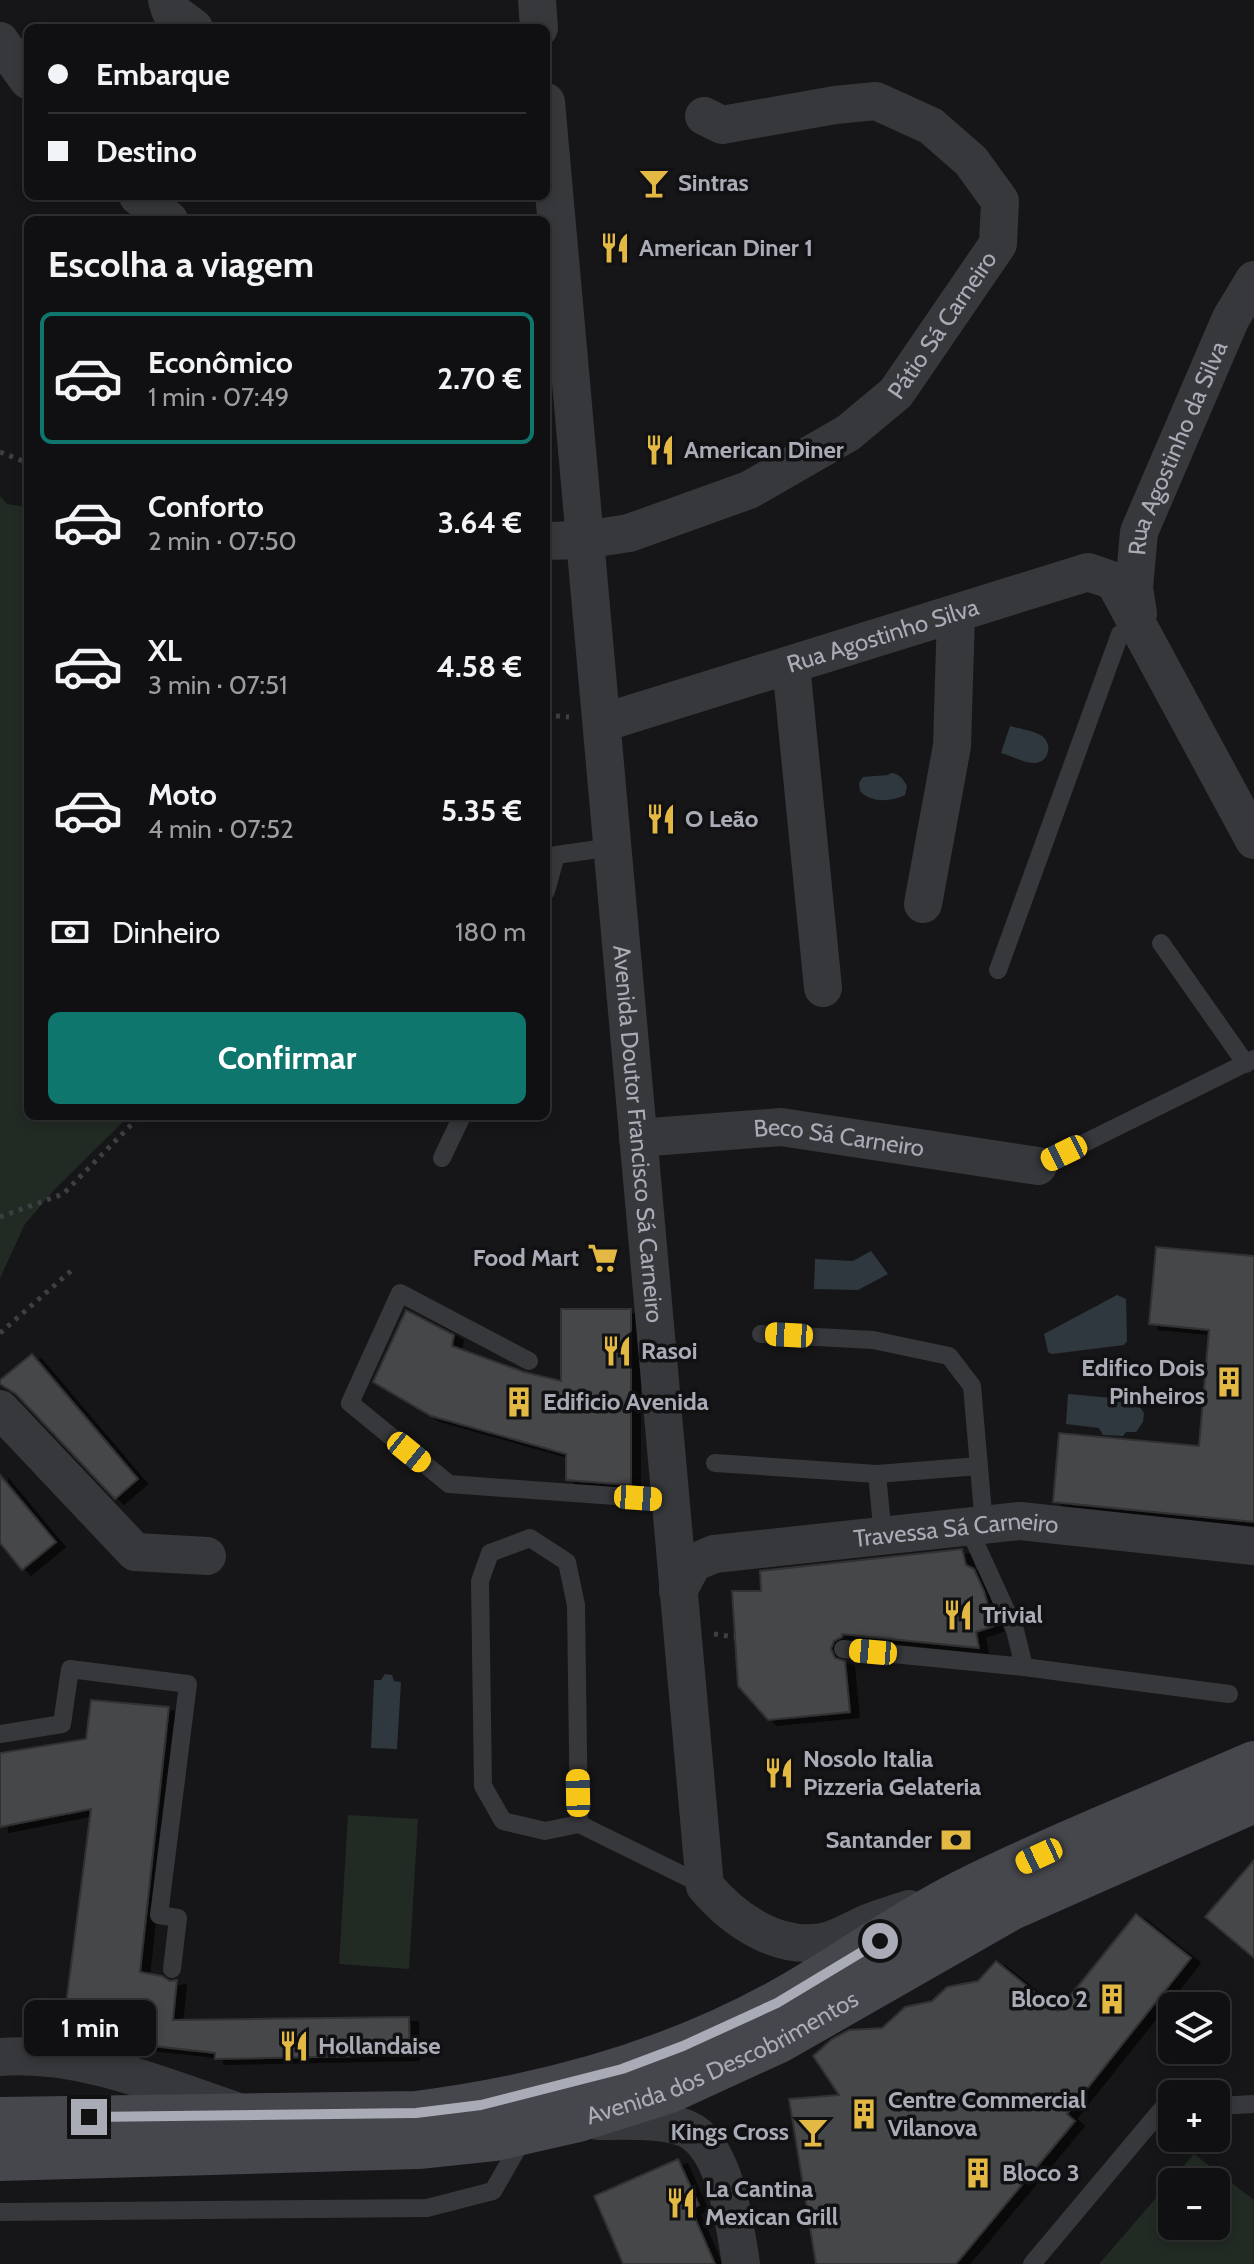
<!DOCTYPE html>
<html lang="pt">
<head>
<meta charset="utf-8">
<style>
	body { margin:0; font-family:Cabin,sans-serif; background:#19191b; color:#f1f3f6; height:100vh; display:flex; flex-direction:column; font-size:30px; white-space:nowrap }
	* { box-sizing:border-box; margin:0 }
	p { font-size:26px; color:#9c9d9f }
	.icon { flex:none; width:44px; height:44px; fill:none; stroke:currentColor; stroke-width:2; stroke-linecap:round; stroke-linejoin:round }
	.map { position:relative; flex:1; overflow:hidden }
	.side { position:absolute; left:24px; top:216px; width:526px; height:904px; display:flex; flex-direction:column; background:#101012; border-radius:12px; box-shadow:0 4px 12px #0003,0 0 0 2px #303032 }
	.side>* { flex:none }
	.top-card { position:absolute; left:24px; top:24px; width:526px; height:176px; border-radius:12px; box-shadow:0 4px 12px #0003,0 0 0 2px #303032; display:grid; align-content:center; height:176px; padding:0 24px; background:#101012 }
	.fabs { position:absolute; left:1158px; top:1992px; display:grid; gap:16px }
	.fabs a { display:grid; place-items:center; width:72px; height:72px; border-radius:12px; background:#101012; box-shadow:0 4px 12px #0003,0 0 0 2px #303032; font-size:40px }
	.end { position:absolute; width:36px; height:36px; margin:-18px; border:10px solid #a9acb6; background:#111; box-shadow:0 0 0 4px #111 }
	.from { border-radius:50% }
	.bubble { position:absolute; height:56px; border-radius:12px; background:#101012; box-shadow:0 4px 12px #0003,0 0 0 2px #303032; font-size:26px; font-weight:800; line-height:56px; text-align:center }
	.car { position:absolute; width:24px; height:48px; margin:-24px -12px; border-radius:10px; box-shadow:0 0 6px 2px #0007; background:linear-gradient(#f5c518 24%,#345 0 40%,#f5c518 0 76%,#345 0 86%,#f5c518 0) }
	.top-card b { display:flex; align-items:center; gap:28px; height:76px; font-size:30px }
	.top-card b+b { border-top:2px solid #303032 }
	.top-card i { width:20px; height:20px; background:#f1f3f6 }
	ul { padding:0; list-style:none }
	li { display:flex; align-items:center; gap:24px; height:132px; margin:0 16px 12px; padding:0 8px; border:4px solid transparent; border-radius:12px }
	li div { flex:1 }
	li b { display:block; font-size:30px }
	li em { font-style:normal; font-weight:800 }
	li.active { border-color:#0f766e }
	li>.icon { width:72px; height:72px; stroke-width:1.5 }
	h2 { padding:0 24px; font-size:36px; line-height:96px }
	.pay { display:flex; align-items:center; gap:20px; height:88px; padding:0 24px; font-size:30px }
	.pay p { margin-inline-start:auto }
	.cta { display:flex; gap:16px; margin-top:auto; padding:16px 24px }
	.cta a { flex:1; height:92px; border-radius:12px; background:#0f766e; color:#fff; font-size:32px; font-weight:800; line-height:92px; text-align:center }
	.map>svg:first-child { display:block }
</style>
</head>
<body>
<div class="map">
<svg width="1254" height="2264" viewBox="0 0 1254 2264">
	<defs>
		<filter id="shadow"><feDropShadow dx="9" dy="5" stdDeviation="0" flood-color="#0009"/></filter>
	</defs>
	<rect width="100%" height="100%" fill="#161618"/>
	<g fill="#222a24" fill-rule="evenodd">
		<path d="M0 496 7 504 28 507V1116H129L54 1190 25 1224 0 1278Z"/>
		<path d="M348 1815 418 1819 409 1969 339 1964Z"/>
		<path d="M1194 2154 1254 2200V2264H1099ZM1172 2182H1216V2226H1172Z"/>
	</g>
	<g fill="#30383f">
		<path d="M1010 726C1020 729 1034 731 1042 736 1054 745 1048 764 1033 763 1023 762 1011 756 1001 753Z"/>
		<path d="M891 773C900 774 903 779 907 786L905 795C891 802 871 803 860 791L859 783 863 777 888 775Z"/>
		<path d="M871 1251 888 1274 858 1290 814 1289 815 1259 853 1261Z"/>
		<path d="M1117 1295 1126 1299 1127 1341 1124 1345 1052 1354 1048 1352 1044 1334Z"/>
		<path d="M1126 1386 1144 1413 1143 1422 1136 1432H1126L1123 1436 1103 1435 1099 1428 1066 1424 1068 1394 1112 1398Z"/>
		<path d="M385 1674 392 1675 394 1681 401 1682 397 1749 371 1748 374 1680H381Z"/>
	</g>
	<g fill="#45464a" stroke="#303033" stroke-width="2" filter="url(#shadow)">
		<path d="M1156 1247 1254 1256V1522L1053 1502 1059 1433 1199 1446 1209 1330 1149 1324Z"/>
		<path d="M561 1309H631V1485L566 1480V1454L431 1416 373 1382 406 1310 454 1335 452 1346 524 1372 561 1381Z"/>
		<path d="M32 1354 138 1479 115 1499 16 1394 0 1384V1380Z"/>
		<path d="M0 1475 56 1542 22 1570 0 1543Z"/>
		<path d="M962 1549 966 1565 974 1569 984 1591 994 1626 976 1632 979 1648 842 1634V1637L834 1641 831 1649 835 1658 845 1661 850 1712 768 1720 738 1686 732 1591H761L760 1571Z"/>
		<path d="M91 1700 169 1707 140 1972 162 1976 170 1981 177 1980 173 2020 409 2017 410 2055 215 2059V2053L62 2036 91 1809 0 1827V1753L86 1739Z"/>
		<path d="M1254 1860V1958L1205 1917Z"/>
		<path d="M1136 1914 1191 1958 1067 2114 1075 2121 956 2264H816L789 2099 839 2095 813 2056 832 2039 849 2030 882 2028 905 2007 932 2001 947 1987 978 1981 996 1961 1058 2011Z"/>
		<path d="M678 2159 699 2205 691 2209 715 2264H623L594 2196Z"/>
	</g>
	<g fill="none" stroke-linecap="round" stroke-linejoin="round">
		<g stroke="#3d3f43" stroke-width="5" stroke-dasharray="4 6" stroke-linecap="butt">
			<path d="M0 452 28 463"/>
			<path d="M546 715 569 717"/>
			<path d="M0 1217 63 1194 140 1116"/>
			<path d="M0 1333 72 1270"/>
			<path d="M714 1634 735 1637"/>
		</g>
		<g stroke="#37383c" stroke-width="18">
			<path d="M546 891 556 855 613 847"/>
			<path d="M1161 943 1246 1064"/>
			<path d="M998 970 1120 634 1140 625"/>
			<path d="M442 1158 462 1116"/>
			<path d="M1038 1166 1254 1059"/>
			<path d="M761 1334 873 1340 949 1356 972 1386 984 1525"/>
			<path d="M529 1361 400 1293 350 1403 449 1484 670 1500"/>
			<path d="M715 1463 877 1474 979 1466"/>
			<path d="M877 1474 883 1536"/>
			<path d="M968 1527 1015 1630 1024 1667"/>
			<path d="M843 1649 1024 1667 1229 1694"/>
			<path d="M0 1734 62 1724 70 1669 188 1684 159 1915 178 1918 172 1969"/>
			<path d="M579 1824 576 1605 567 1562 530 1538 490 1553 480 1581 483 1786 503 1821 545 1831 579 1824 705 1886"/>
			<path d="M1216 2106 1254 2104"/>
			<path d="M0 2212 427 2208 493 2191 524 2137"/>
			<path d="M1032 2264 1162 2109 1172 2108"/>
		</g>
		<g stroke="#37383c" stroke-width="38">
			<path d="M167 0 170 10 194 28"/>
			<path d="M537 0 539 28"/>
			<path d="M0 41 28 80"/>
			<path id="s1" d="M546 102 705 1886C733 1919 776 1950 823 1942 838 1939 854 1929 868 1923 881 1917 895 1914 909 1909"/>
			<path d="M138 196 169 220"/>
			<path id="s2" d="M546 541 584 540 629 533 749 490 848 433 896 393 998 244 1000 201 971 161 931 126 876 101 835 105 722 125 704 116"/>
			<path id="s3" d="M1138 614 1134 588 1139 532 1231 318 1254 280"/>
			<path d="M791 665 823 988"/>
			<path id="s4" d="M602 723 1088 572 1114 581 1254 840"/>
			<path d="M923 904 952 746 956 614"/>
			<path id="s5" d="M638 1138 781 1127 1038 1166"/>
			<path d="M0 1409 135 1552 207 1556"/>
			<path id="s6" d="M678 1591 693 1563 714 1554 1020 1521 1254 1546"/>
			<path d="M0 2057C80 2051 159 2085 233 2110"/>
			<path d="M597 2121C622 2121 673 2118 694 2133 727 2157 735 2227 741 2264"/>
		</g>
		<g stroke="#45474c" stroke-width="44">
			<path d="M0 2119 416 2113C541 2097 667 2063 778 2002 840 1968 897 1925 960 1893 1056 1845 1156 1806 1254 1763"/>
			<path id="s7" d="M0 2159 418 2147 494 2139 578 2120 670 2091 779 2041 1010 1909 1254 1801"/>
		</g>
	</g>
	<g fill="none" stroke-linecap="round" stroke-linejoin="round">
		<path stroke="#a9acb6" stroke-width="10" d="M89 2117 416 2113 481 2105 622 2069 683 2046 777 2003 880 1941"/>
	</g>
	<defs>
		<g id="bar-bare" transform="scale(2.4)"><path d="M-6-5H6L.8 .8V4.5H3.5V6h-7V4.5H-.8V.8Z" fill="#e3b943" stroke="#111113" stroke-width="2.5" paint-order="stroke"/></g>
		<g id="restaurant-bare" transform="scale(2.4)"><path d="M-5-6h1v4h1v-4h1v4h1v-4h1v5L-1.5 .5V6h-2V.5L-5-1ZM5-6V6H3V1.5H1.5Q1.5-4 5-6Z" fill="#e3b943" stroke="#111113" stroke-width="2.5" paint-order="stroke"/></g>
		<g id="supermarket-bare" transform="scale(2.4)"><path d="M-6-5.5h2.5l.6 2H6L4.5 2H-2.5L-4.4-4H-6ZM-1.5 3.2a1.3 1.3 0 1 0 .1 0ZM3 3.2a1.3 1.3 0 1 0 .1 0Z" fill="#e3b943" stroke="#111113" stroke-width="2.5" paint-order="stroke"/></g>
		<g id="building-bare" transform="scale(2.4)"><path d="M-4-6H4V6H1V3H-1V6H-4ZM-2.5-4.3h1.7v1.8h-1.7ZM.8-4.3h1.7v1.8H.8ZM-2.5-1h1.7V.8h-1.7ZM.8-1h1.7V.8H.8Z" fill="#e3b943" stroke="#111113" stroke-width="2.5" paint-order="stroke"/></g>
		<g id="bank-bare" transform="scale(2.4)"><path d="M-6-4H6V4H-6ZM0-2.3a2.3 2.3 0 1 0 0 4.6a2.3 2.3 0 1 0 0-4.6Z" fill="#e3b943" stroke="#111113" stroke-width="2.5" paint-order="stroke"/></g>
	</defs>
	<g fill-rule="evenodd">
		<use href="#bar-bare" x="654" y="183"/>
		<use href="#restaurant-bare" x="615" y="248"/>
		<use href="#restaurant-bare" x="660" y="450"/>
		<use href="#restaurant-bare" x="661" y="819"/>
		<use href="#supermarket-bare" x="603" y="1258"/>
		<use href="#restaurant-bare" x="617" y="1351"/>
		<use href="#building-bare" x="1229" y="1382"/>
		<use href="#building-bare" x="519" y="1402"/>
		<use href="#restaurant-bare" x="958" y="1615"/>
		<use href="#restaurant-bare" x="779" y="1773"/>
		<use href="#bank-bare" x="956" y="1840"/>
		<use href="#building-bare" x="1112" y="1999"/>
		<use href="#restaurant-bare" x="294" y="2046"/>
		<use href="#building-bare" x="864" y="2114"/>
		<use href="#bar-bare" x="813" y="2132"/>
		<use href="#building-bare" x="978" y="2173"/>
		<use href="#restaurant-bare" x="681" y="2203"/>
	</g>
	<g text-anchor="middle" stroke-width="7" stroke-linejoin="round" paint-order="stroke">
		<g font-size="24" font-weight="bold" fill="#a9acb6" stroke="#111113" text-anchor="start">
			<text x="678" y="191">Sintras</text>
			<text x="639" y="256">American Diner 1</text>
			<text x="684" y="458">American Diner</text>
			<text x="685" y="827">O Leão</text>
			<text x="579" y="1266" text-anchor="end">Food Mart</text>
			<text x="641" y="1359">Rasoi</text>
			<text x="1205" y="1376" text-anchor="end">Edifico Dois<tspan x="1205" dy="28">Pinheiros</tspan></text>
			<text x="543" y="1410">Edificio Avenida</text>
			<text x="982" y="1623">Trivial</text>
			<text x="803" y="1767">Nosolo Italia<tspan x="803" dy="28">Pizzeria Gelateria</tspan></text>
			<text x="932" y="1848" text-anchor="end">Santander</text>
			<text x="1088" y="2007" text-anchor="end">Bloco 2</text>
			<text x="318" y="2054">Hollandaise</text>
			<text x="888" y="2108">Centre Commercial<tspan x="888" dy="28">Vilanova</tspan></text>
			<text x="789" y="2140" text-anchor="end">Kings Cross</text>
			<text x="1002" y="2181">Bloco 3</text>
			<text x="705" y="2197">La Cantina<tspan x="705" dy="28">Mexican Grill</tspan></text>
		</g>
		<g font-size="24" fill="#a9acb6" stroke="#111113">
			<text dy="8" stroke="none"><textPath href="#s2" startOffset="470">Pátio Sá Carneiro</textPath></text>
			<text dy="8" stroke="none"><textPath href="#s3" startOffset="174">Rua Agostinho da Silva</textPath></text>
			<text dy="8" stroke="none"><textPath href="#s4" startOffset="294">Rua Agostinho Silva</textPath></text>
			<text dy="8" stroke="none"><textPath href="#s1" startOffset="1036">Avenida Doutor Francisco Sá Carneiro</textPath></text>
			<text dy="8" stroke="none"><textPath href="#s5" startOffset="202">Beco Sá Carneiro</textPath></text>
			<text dy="8" stroke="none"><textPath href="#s6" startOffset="298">Travessa Sá Carneiro</textPath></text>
			<text dy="8" stroke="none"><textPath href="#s7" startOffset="738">Avenida dos Descobrimentos</textPath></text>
		</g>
	</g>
</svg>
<div class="fabs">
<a><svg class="icon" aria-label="layers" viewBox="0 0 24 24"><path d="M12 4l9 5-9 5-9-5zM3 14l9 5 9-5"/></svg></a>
<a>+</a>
<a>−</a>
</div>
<i class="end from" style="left:880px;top:1941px"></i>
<i class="end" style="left:89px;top:2117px"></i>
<div class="bubble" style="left:24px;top:2000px;width:132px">1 min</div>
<i class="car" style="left:1064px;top:1153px;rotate:244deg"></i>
<i class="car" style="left:789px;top:1335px;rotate:273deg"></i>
<i class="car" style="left:409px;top:1452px;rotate:129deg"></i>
<i class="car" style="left:638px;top:1498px;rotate:94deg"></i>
<i class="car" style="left:873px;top:1652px;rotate:275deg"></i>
<i class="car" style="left:578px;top:1793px;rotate:359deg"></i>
<i class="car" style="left:1039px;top:1856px;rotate:245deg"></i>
<div class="top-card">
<b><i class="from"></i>Embarque</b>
<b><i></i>Destino</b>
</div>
<section class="side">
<h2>Escolha a viagem</h2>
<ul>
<li class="active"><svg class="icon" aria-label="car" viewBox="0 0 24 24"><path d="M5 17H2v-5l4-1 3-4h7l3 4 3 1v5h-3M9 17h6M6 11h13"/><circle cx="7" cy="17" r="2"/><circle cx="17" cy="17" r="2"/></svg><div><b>Econômico</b><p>1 min · 07:49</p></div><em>2.70 €</em></li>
<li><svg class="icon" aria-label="car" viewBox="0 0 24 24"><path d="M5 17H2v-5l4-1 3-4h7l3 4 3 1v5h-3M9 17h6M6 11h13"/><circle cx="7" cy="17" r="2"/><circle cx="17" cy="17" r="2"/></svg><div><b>Conforto</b><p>2 min · 07:50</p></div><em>3.64 €</em></li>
<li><svg class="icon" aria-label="car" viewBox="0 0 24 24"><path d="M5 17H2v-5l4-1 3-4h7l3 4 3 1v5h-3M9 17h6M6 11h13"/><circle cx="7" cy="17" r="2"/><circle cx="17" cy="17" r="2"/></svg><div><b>XL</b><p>3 min · 07:51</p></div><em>4.58 €</em></li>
<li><svg class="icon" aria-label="car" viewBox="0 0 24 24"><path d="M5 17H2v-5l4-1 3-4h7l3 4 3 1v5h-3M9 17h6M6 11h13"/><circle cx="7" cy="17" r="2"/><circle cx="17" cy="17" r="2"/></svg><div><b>Moto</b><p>4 min · 07:52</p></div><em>5.35 €</em></li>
</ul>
<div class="pay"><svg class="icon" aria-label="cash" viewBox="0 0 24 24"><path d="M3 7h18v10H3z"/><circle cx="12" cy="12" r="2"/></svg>Dinheiro<p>180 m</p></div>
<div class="cta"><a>Confirmar</a></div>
</section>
</div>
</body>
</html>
